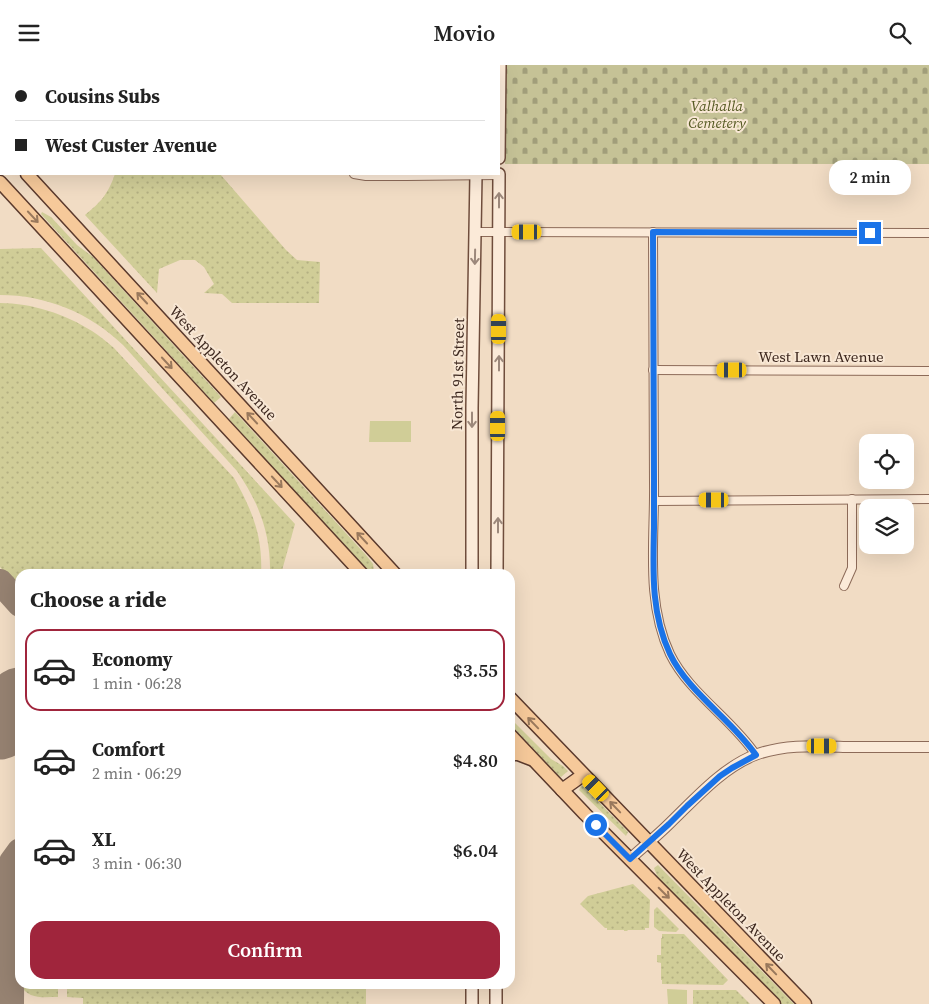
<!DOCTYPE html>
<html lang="en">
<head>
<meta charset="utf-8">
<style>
	body { margin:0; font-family:"Source Serif 4",serif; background:#f6f6f6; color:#222; height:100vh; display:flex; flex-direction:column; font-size:19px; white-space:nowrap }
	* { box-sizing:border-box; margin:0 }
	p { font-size:16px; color:#767676 }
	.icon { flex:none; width:28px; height:28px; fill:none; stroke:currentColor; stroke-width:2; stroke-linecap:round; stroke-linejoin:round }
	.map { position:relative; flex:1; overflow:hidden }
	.details { position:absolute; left:15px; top:504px; width:500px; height:420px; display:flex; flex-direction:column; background:#fff; border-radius:15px; box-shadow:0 5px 20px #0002 }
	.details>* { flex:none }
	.hud { position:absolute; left:0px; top:0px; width:500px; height:110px; box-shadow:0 5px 20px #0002; display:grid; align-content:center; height:110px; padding:0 15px; background:#fff }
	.controls { position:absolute; left:859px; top:369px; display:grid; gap:10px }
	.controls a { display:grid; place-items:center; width:55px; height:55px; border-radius:10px; background:#fff; box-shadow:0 5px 20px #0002; font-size:25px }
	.end { position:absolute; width:22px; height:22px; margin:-11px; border:6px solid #1a73e8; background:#fff; box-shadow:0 0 0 2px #fff }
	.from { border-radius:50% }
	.bubble { position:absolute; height:35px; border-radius:15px; background:#fff; box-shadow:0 5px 20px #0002; font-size:16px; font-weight:600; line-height:35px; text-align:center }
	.car { position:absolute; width:15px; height:30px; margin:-15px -8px; border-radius:6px; box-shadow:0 0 4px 1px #0007; background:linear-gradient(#f5c518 24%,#345 0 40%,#f5c518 0 76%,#345 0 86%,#f5c518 0) }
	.hud b { display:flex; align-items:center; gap:18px; height:48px; font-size:19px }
	.hud b+b { border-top:1px solid #e0e0e0 }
	.hud i { width:12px; height:12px; background:#222 }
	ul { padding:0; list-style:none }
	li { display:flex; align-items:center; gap:15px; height:82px; margin:0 10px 8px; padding:0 5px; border:2px solid transparent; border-radius:15px }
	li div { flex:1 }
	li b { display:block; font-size:19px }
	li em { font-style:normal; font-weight:600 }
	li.selected { border-color:#a0253c }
	li>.icon { width:45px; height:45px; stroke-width:1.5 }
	h2 { padding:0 15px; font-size:22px; line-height:60px }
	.primary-button { display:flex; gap:10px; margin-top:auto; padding:10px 15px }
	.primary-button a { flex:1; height:58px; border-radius:15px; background:#a0253c; color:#fff; font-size:20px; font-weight:600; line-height:58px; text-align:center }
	header { display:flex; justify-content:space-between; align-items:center; height:65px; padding:0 15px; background:#fff; font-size:22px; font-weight:600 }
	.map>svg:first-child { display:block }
</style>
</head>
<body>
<header><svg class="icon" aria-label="menu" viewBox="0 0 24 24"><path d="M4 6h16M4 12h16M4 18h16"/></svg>Movio<svg class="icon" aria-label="search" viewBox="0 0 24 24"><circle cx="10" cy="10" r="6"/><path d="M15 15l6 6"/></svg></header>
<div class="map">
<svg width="929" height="939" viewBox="0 0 929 939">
	<defs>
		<pattern id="grass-dots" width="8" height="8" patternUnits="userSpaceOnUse" patternTransform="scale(1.25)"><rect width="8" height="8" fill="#d0cd97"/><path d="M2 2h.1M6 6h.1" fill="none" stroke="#b4b082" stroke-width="1.8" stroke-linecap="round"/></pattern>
		<pattern id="cemetery-stones" width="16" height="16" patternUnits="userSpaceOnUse" patternTransform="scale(1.25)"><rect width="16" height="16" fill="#c5c296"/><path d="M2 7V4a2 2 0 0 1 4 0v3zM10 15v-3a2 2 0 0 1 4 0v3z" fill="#a19e7a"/></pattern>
	</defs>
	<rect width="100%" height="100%" fill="#f1dcc4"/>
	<g fill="url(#grass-dots)">
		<path d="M115 109H220L286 185 297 195 320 197 319 238H232L222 229 204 228 214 219 204 202 195 195H180L159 204 157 228 85 150C101 137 108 129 115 109Z"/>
		<path d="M42 147 51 152 77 180 93 192 221 332 214 338 41 149Z"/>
		<path d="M41 183 295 459 281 509H270C271 469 259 438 237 406L123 280C90 248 46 230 0 230V184Z"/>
		<path d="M0 238C32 238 65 249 92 266 100 271 107 277 114 283L234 413C252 445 263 471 261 509H20V525L0 502Z"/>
		<path d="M235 347 366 490 373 499 374 506 370 508 366 505 233 359 229 354Z"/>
		<path d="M512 655 551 694 563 701 568 706 561 712 558 710 510 659Z"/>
		<path d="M581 721H583L628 767 626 771 579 725Z"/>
		<path d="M658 800 794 939H780L658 813 654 803Z"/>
		<path d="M633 819 650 835 649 863H645V865H628L627 866H624V865H607V863H605L580 839 588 831Z"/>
		<path d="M657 842 679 864 676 867 659 866 654 862V845Z"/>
		<path d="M662 869H684L728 915 723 920 662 919V915H661V898L657 897V890H661V873H662Z"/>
		<path d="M20 919H58V932C42 932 28 935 20 919Z"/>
		<path d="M67 919H366V939H83V933L67 932Z"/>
		<path d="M693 925H736L750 939H693Z"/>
	</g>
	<path fill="url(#cemetery-stones)" d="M506 0H929V99H505Z"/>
	<g fill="#d0cd97">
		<path d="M370 356H411V377H369Z"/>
		<path d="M667 924 687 925V939H668Z"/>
	</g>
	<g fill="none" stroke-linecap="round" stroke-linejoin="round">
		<g stroke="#968271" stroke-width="26">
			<path d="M0 517 20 539"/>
			<path d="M11 939 12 797 20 786"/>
		</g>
		<path stroke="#968271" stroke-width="65" d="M0 662 20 635"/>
		<g stroke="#8d6b59" stroke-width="10">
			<g id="minor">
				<path d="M337 0V1"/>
				<path d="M354 109 366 111H407L499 110"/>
				<path d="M475 167 929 168"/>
				<path d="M653 167C653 251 654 334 654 417 655 474 645 536 670 589 689 628 732 654 756 690"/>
				<path d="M653 305 929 306"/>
				<path d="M654 436 929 434"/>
				<path d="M844 521 852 503V434"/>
			</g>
		</g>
		<g stroke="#8d6b59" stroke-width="12">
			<path id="tertiary" d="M630 794C643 782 657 771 670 758 695 734 722 703 755 690 784 679 815 681 846 682 873 682 901 682 929 682"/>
		</g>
		<g stroke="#6f4d3c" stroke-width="14">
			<g id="secondary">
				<path d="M477 1V0"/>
				<path d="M499 93 500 0"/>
				<path d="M472 509V343L476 109"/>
				<path d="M497 509 499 109"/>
				<path d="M472 939V919"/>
				<path d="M496 939V919"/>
			</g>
		</g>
		<g stroke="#5b3a2d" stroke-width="15">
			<g id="primary">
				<path d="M0 79 1 80"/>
				<path d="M27 109 395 509"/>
				<path d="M0 117 362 509"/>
				<path d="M510 633 805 939"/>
				<path d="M510 670 585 749 774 939"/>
				<path d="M510 689H518L531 694"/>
				<path d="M562 725 583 710"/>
			</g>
		</g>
		<use href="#minor" stroke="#fbead8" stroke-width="8"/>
		<use href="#tertiary" stroke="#fbead8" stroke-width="10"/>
		<use href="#secondary" stroke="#fbead8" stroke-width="11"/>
		<use href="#primary" stroke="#f6c99a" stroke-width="12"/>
	</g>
	<defs><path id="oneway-shaft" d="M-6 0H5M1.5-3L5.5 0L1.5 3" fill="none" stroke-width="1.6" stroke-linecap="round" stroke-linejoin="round" transform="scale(1.25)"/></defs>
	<g stroke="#9c887b">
		<use href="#oneway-shaft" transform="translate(499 135) rotate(-90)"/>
		<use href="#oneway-shaft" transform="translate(475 192) rotate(91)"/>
		<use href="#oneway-shaft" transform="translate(499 298) rotate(-90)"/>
		<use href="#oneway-shaft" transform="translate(472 355) rotate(90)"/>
		<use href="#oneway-shaft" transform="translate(498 460) rotate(-90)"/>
	</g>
	<g stroke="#99785c">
		<use href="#oneway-shaft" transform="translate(33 152) rotate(47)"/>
		<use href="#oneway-shaft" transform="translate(142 233) rotate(-133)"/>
		<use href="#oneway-shaft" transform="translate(167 298) rotate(47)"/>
		<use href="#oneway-shaft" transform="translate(252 353) rotate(-133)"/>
		<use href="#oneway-shaft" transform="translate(277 417) rotate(47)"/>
		<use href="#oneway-shaft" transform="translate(362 473) rotate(-133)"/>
		<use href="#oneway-shaft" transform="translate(533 658) rotate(-134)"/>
		<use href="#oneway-shaft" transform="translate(615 742) rotate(-134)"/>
		<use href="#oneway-shaft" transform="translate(664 828) rotate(45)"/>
		<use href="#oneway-shaft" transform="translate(771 904) rotate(-134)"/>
	</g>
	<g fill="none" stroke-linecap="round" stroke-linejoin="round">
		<path stroke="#1a73e8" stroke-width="6" d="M596 760 630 794 669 759 687 741 720 711 732 703 756 690C732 655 688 627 670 589 651 548 653 507 654 463 654 446 654 430 654 414 654 331 653 249 653 167L870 168"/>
	</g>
	<g text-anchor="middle" stroke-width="4" stroke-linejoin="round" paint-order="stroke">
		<g font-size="15" font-style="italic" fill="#565a23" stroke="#f8e7d4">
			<text x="717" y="46">Valhalla<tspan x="717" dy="17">Cemetery</tspan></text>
		</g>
		<g font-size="15" fill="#3c271e" stroke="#f8e7d4">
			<text x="821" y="297">West Lawn Avenue</text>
			<text transform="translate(223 298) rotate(47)" y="5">West Appleton Avenue</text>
			<text transform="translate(458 309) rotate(-89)" y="5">North 91st Street</text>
			<text transform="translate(731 840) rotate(46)" y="5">West Appleton Avenue</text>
		</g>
	</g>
</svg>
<div class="controls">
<a><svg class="icon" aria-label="locate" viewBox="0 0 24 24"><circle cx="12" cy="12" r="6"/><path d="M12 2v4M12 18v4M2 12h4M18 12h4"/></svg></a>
<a><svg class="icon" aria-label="layers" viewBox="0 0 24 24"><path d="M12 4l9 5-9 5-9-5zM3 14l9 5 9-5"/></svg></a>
</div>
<i class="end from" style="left:596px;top:760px"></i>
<i class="end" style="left:870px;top:168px"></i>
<div class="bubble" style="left:829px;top:95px;width:82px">2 min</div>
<i class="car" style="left:527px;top:167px;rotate:270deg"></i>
<i class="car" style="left:499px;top:264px;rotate:0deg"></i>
<i class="car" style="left:732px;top:305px;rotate:270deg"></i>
<i class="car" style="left:498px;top:361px;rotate:0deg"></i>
<i class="car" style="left:714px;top:435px;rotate:270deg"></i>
<i class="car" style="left:822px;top:681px;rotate:90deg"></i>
<i class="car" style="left:596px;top:723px;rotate:316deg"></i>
<div class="hud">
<b><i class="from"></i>Cousins Subs</b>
<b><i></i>West Custer Avenue</b>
</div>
<section class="details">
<h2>Choose a ride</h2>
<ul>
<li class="selected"><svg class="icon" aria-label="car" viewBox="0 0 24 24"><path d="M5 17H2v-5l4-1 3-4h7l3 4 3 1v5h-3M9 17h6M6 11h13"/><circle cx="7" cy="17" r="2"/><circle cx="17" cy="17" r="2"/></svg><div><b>Economy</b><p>1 min · 06:28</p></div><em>$3.55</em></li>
<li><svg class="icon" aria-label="car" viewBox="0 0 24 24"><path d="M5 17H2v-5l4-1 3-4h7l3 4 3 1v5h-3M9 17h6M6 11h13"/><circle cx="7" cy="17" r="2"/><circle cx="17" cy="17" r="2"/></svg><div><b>Comfort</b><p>2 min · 06:29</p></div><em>$4.80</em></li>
<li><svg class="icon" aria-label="car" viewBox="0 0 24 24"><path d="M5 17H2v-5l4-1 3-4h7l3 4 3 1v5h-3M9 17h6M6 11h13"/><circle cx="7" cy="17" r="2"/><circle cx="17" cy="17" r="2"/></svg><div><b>XL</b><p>3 min · 06:30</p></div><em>$6.04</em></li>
</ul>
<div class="primary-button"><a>Confirm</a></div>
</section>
</div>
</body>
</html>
